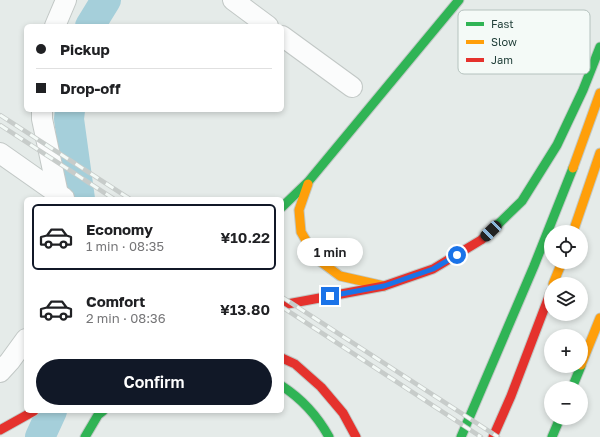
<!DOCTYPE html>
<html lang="en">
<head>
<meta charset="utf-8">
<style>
	body { margin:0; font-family:"Golos Text",sans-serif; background:#f6f6f6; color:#202124; height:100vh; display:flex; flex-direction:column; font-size:15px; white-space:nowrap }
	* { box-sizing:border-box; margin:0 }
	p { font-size:13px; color:#757577 }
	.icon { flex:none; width:22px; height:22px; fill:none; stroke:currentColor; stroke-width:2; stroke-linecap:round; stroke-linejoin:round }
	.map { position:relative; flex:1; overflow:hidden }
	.drawer { position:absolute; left:24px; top:197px; width:260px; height:216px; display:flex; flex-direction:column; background:#fff; border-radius:6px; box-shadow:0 2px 6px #0003 }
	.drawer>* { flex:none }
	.top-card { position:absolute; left:24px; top:24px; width:260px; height:88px; border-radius:6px; box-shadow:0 2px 6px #0003; display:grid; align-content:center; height:88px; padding:0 12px; background:#fff }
	.fabs { position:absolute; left:544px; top:225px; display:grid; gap:8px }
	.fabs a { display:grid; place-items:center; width:44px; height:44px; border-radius:50%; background:#fff; box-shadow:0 2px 6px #0003; font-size:20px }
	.end { position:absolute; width:18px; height:18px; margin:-9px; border:5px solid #1a73e8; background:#fff; box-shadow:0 0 0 2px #fff }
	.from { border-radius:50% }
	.bubble { position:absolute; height:28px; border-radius:14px; background:#fff; box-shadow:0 2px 6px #0003; font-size:13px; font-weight:600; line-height:28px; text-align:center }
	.car { position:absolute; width:12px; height:24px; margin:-12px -6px; border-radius:5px; box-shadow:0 0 3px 1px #0007; background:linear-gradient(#222 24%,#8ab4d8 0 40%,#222 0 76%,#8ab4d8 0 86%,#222 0) }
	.top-card b { display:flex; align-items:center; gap:14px; height:38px; font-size:15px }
	.top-card b+b { border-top:1px solid #e0e0e0 }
	.top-card i { width:10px; height:10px; background:#202124 }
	ul { padding:7px 0 0; list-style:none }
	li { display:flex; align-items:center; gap:12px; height:66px; margin:0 8px 6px; padding:0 4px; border:2px solid transparent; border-radius:6px }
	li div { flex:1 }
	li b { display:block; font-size:15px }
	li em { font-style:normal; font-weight:600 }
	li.active { border-color:#111827 }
	li>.icon { width:36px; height:36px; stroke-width:1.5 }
	.action { display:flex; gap:8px; margin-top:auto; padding:8px 12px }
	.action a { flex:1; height:46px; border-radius:24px; background:#111827; color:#fff; font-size:16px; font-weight:600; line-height:46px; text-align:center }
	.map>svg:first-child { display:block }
</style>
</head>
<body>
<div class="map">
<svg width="600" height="437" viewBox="0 0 600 437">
	<rect width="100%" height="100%" fill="#e5ebe9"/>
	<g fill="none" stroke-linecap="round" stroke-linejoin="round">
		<g stroke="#a5cfda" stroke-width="30">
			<path d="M90 26 106 0"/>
			<path d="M70 110 69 119 80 199"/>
			<path d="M40 437 52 411"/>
		</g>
		<g stroke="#c2c8c6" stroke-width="22">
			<g id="street">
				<path d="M233 0 268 26"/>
				<path d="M55 26 66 0"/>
				<path d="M282 36 352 87"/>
				<path d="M42 110V119L58 194 59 199"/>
				<path d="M0 153 64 198"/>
				<path d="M0 372 10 361 26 339"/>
			</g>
		</g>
		<g stroke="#c1c9c6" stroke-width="11">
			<g id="fast">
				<path d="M282 207 308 182 459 0"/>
				<path d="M487 235 522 201 557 145 583 90 600 47"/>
				<path d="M282 386C302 399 318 417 329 437"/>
				<path d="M572 388 581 366"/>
				<path d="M85 437 98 415 103 411"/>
				<path d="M461 437 534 266 573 168"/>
				<path d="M552 437 560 418"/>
			</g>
		</g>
		<g stroke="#c1c9c6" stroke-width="11">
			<g id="slow">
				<path d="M573 168 600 93"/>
				<path d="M308 184 299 210 301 232 317 259 340 276 384 286"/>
				<path d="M573 232 600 153"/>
				<path d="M553 284 562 262"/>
				<path d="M581 365 600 318"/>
			</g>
		</g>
		<g stroke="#c1c9c6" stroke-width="11">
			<g id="jam">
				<path d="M282 305 384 286 433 269 481 240 487 235"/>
				<path d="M282 358 295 364 321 387 343 413 356 437"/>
				<path d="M0 430 34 411"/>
				<path d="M493 437 511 396 551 291"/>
			</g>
		</g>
		<use href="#street" stroke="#fbfcfc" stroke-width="20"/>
		<use href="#fast" stroke="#30b455" stroke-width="9"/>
		<use href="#slow" stroke="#ff9f0a" stroke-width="9"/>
		<use href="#jam" stroke="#e5322d" stroke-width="9"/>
		<g stroke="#c7ccca" stroke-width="4.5">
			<g id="rail">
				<path d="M0 115 130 199"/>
				<path d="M0 125 114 199"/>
				<path d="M282 297 498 437"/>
				<path d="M282 307 481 437"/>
			</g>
		</g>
		<use href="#rail" stroke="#f4faf7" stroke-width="3" stroke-dasharray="9" stroke-linecap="butt"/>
	</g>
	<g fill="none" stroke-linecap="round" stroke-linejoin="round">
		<path stroke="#1a73e8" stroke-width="5" d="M330 296 384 286 433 269 457 255"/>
	</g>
	<rect x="458" y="10" width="132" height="64" rx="6" fill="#f4faf7" stroke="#b5c2be" stroke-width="1"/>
	<rect x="466" y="22" width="18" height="4" fill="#30b455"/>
	<rect x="466" y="40" width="18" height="4" fill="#ff9f0a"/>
	<rect x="466" y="58" width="18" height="4" fill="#e5322d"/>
	<g font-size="11" fill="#22403a">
		<text x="491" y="28">Fast</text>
		<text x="491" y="46">Slow</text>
		<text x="491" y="64">Jam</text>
	</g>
</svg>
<div class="fabs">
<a><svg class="icon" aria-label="locate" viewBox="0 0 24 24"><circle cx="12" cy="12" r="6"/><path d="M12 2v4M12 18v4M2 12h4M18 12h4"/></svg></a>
<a><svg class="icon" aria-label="layers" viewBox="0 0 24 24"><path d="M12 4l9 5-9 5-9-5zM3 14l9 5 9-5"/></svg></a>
<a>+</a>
<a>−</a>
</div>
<i class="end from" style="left:457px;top:255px"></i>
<i class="end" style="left:330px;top:296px"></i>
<div class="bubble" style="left:297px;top:238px;width:66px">1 min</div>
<i class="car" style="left:491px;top:231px;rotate:226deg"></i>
<div class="top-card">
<b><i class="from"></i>Pickup</b>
<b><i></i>Drop-off</b>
</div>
<section class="drawer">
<ul>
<li class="active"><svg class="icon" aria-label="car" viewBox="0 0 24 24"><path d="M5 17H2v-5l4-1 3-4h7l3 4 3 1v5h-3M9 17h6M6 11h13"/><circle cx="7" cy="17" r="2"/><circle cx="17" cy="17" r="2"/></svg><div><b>Economy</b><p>1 min · 08:35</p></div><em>¥10.22</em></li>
<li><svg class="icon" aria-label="car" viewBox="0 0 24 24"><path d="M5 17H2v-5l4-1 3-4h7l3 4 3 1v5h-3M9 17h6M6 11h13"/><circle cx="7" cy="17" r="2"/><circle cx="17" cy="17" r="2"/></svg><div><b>Comfort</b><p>2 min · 08:36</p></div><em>¥13.80</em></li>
</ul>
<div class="action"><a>Confirm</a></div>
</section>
</div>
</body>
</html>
